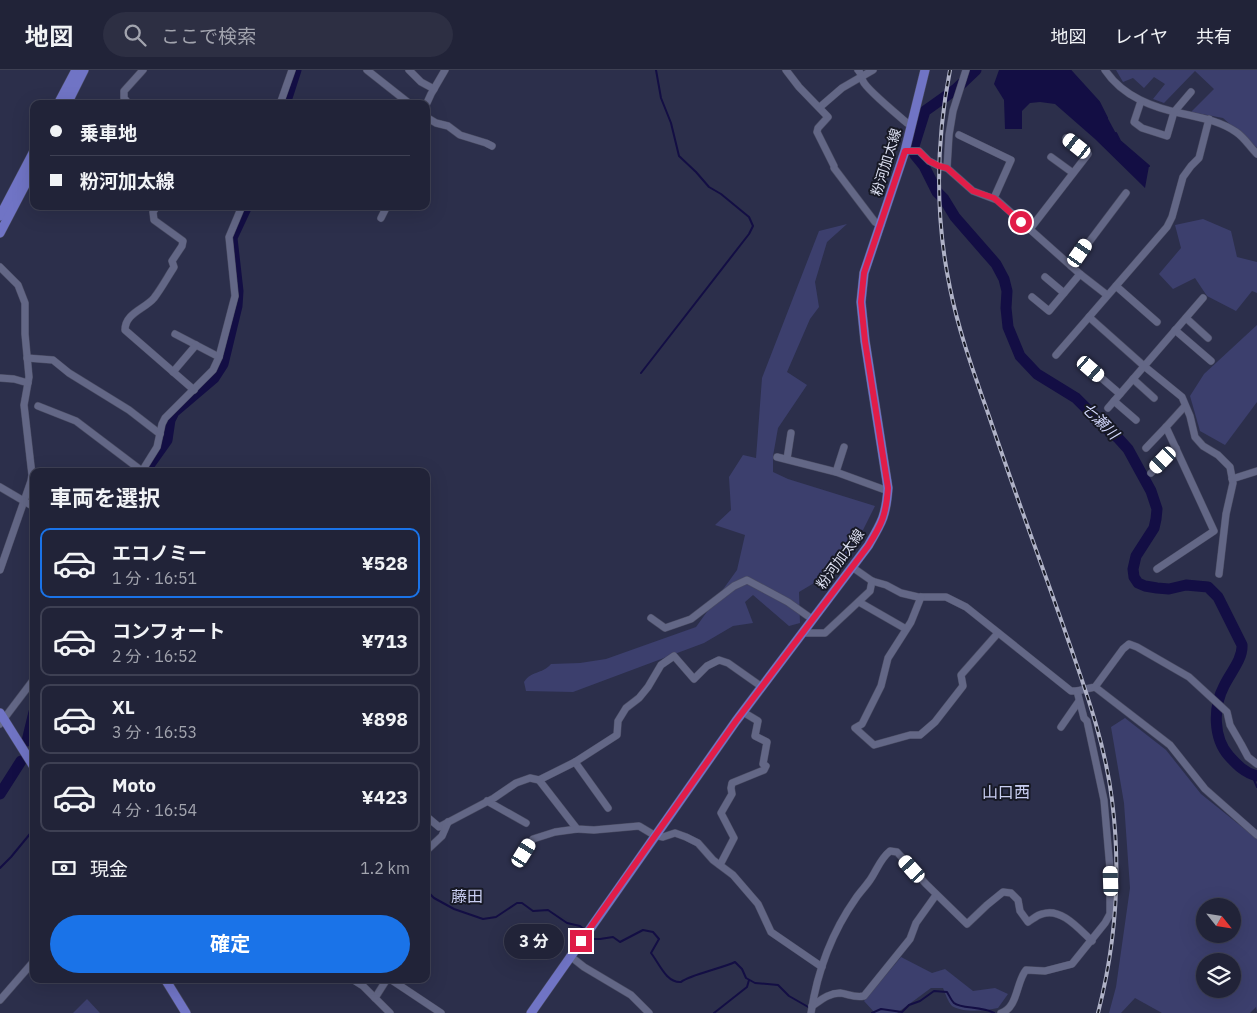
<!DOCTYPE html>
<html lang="ja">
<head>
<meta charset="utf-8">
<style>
	body { margin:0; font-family:"IBM Plex Sans","Noto Sans JP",sans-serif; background:#2d2f43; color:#f1f3f6; height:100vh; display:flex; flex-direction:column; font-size:19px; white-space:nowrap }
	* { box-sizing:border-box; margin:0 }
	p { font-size:16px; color:#a2a4ae }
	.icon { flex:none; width:28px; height:28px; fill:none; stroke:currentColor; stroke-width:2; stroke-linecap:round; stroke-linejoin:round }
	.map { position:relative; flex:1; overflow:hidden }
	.sheet { position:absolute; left:30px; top:398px; width:400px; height:515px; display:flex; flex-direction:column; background:#212338; border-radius:10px; box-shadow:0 5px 20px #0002,0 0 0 1px #3e4053 }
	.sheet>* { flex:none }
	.banner { position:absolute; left:30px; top:30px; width:400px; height:110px; border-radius:10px; box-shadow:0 5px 20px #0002,0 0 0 1px #3e4053; display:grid; align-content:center; height:110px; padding:0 20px; background:#212338 }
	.needle { width:32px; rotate:120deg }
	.controls { position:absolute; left:1196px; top:828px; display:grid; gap:10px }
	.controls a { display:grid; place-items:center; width:45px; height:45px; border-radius:50%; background:#212338; box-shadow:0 5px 20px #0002,0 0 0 1px #3e4053; font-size:25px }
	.end { position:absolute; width:22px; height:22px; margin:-11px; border:6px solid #e11d48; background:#fff; box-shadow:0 0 0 2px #fff }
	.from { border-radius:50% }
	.bubble { position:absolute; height:35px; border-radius:18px; background:#212338; box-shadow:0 5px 20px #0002,0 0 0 1px #3e4053; font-size:16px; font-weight:700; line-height:35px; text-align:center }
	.car { position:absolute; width:15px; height:30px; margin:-15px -8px; border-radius:6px; box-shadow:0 0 4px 1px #0007; background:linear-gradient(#fff 24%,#345 0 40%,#fff 0 76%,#345 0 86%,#fff 0) }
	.banner b { display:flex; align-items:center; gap:18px; height:48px; font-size:19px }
	.banner b+b { border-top:1px solid #3e4053 }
	.banner i { width:12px; height:12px; background:#f1f3f6 }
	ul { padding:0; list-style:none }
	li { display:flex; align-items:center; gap:15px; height:70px; margin:0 10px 8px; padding:0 10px; border:2px solid #3e4053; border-radius:10px }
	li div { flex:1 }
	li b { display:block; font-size:19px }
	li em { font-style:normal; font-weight:700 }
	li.on { border-color:#1a73e8 }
	li>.icon { width:45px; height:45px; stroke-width:1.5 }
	h2 { padding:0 20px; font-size:22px; line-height:60px }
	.pay { display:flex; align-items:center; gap:12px; height:55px; padding:0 20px; font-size:19px }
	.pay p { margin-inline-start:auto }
	.primary-button { display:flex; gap:10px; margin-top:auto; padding:10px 20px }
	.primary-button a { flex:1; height:58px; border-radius:30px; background:#1a73e8; color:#fff; font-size:20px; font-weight:700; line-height:58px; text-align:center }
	header { display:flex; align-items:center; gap:30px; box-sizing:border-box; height:70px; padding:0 25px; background:#212338; border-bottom:1px solid #3e4053 }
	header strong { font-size:24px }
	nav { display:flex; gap:28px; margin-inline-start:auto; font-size:18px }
	.search { width:350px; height:45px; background:#2d2f43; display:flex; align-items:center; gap:12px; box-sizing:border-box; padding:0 18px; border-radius:28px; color:#a2a4ae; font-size:19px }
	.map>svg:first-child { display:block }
</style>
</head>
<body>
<header>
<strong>地図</strong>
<div class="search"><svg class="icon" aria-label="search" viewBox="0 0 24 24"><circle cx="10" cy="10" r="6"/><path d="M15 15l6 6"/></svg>ここで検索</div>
<nav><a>地図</a><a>レイヤ</a><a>共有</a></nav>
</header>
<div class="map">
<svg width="1257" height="943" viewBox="0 0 1257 943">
	<rect width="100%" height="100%" fill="#2c2f4b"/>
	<g fill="#3c3f6d" fill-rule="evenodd">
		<path d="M1116 0H1257V78L1223 48 1191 42 1214 19 1195 1 1164 33 1153 29 1165 14 1154 7 1144 18 1133 8 1123 12Z"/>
		<path d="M1203 149 1231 161 1237 187 1257 192V223L1252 221 1236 241 1207 226 1195 208 1173 219 1159 204 1181 178 1175 155Z"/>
		<path d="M847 154 827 172 815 212 819 237 810 249 787 302 807 315 778 358 773 386V402L788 409 875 436 846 494 799 522 800 553 789 556 753 525 745 532 753 553 733 556 704 573 573 622 526 621 524 612C532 600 541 605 551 594L580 593 606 589 696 557 737 500 745 465 715 455 731 440 729 407 743 385 756 388 762 308 819 161Z"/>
		<path d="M1257 255V332L1225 375 1200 361 1190 326 1204 304Z"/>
		<path d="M1125 648 1166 680 1201 724 1257 769V942L1256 937 1250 943H1162L1135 928 1121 943H1109L1116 917 1130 818 1124 733 1111 657ZM1205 836H1232V864H1205ZM1205 891H1232V919H1205Z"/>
		<path d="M901 887 932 903 945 899 973 921 995 918 1008 924 998 938C984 941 964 943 952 936 948 932 945 923 943 918H931L897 943H875L864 931Z"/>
		<path d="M87 929 100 943H73Z"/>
	</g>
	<path fill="#130e44" d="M999 0H1070L1099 32 1120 71 1149 96 1145 118 1095 69 1055 34 1040 32 1030 33 1022 41V59H1005L1004 30 994 14Z"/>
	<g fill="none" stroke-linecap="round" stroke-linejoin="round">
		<g stroke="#130e44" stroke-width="2">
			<path d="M1070 0 1099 32 1107 48"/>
			<path d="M1116 63 1120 71 1149 96"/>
			<path d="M641 303 749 164 753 156 749 147 721 124 709 117 696 102 679 86 671 53 661 28 656 0"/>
			<path d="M1252 705 1257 717"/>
			<path d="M0 798 11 787 34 759"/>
			<path d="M426 820 434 828 454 839 483 849 496 847 517 833H522L533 841 548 840 567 853 580 856 584 859"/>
			<path d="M590 865 593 869H600L613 867 620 872 643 860 653 862 659 869 651 883C659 893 666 913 681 912 689 905 723 898 735 892L742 899 746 908 755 913 778 915 789 926 810 938"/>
			<path d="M714 943 747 917 749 910"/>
			<path d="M872 943 881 939 902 942 909 935 920 931 934 921 947 922C949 925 951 930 954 933 961 939 981 936 994 943"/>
		</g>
		<g stroke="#130e44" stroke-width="11">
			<path d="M976 0 956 19 925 41 914 76 915 85 924 96 937 122 944 129 955 147 996 194 1004 209 1007 221 1006 238 1008 257 1020 286 1037 304 1076 328 1107 359 1118 368 1128 379 1151 421 1157 439 1156 449 1154 458 1136 486 1133 499 1134 507 1138 513 1145 516 1157 518 1169 519 1186 515 1208 517 1218 527 1242 575C1243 589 1230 603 1224 616 1213 637 1213 668 1229 686 1237 695 1245 703 1257 706"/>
			<path d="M285 34 296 0"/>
			<path d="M145 401 167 370 170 350 174 342 214 308 223 294 237 236 238 221 232 168 247 136"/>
			<path d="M27 671 34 642"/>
			<path d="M0 724 21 691"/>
		</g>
		<g stroke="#494b62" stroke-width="8">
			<g id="minor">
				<path d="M367 0 410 34"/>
				<path d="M409 0 421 12 434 19"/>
				<path d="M786 0 799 17 828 47 818 58 817 62 834 96V98L875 152 881 155"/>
				<path d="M858 0C862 4 861 7 863 11 866 19 899 46 907 53L911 55"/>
				<path d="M1105 0C1123 27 1154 38 1184 44 1202 48 1220 51 1236 62 1244 67 1250 77 1257 84"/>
				<path d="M1141 31 1134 52 1142 58 1167 66 1174 42 1191 22"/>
				<path d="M129 34 124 28V21L143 0"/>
				<path d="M280 34 292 0"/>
				<path d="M426 35 431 24 445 0"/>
				<path d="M820 37 842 18 873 0"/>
				<path d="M426 47 436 53 448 56 460 65 486 73 492 76"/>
				<path d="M1209 49 1199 88 1191 96 1183 107 1172 147 1167 157 1089 247 1144 296 1182 327 1190 346 1195 367 1203 376 1218 385 1230 397 1233 413 1226 444 1219 504"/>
				<path d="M959 65 1011 90 994 128"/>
				<path d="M905 81H919L929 91 939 96 947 98 973 121 997 130 1080 204 1107 225"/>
				<path d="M1051 87 1073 103"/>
				<path d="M947 98 949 65 953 41 966 0"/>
				<path d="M157 136 153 142 154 150 183 171 182 176 172 191 174 197C167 208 161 219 154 228 145 239 125 243 125 260L194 320"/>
				<path d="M381 148 387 136"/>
				<path d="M1030 159 1088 84 1066 68"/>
				<path d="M1071 196 1126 123"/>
				<path d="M0 197 18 215 25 233V264L29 307 24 335 32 405 31 411 0 500"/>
				<path d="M1045 207 1064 223"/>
				<path d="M1116 216 1157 252"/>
				<path d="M1032 227 1049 241 1080 204"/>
				<path d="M1186 248 1208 268"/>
				<path d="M1175 260 1211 291"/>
				<path d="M175 264 219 287"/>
				<path d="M1056 285 1089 247"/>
				<path d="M27 288 53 290 69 303 129 340 160 364"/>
				<path d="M1091 299 1120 324"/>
				<path d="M173 302 196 275"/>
				<path d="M0 308 14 309 28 313"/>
				<path d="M1133 309 1154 328"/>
				<path d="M1114 331 1136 350"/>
				<path d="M38 336 76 351 142 401"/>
				<path d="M1108 338 1203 228"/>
				<path d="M1146 378 1166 357"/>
				<path d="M777 387 836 402 888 421"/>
				<path d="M787 389 791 363"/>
				<path d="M142 401 157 377 162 354 165 348 213 300 219 287 235 226 229 167 242 136"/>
				<path d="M836 402 844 377"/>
				<path d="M1151 403 1176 378"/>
				<path d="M1232 409 1257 401"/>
				<path d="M0 417 34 437"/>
				<path d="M852 497 872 511 886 515 901 523 918 527H946L966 537 1071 621H1077L1095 617 1123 579 1129 574 1137 577 1189 607 1227 642 1230 655 1241 674 1248 687 1257 694"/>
				<path d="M1157 499 1214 461 1166 357 1185 336"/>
				<path d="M921 527 911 552 888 588 881 616 862 654 855 658 874 675 910 665H920L935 652 963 616 961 605 998 563"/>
				<path d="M859 532 906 559"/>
				<path d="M651 548 665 558 691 549 734 516 747 510 788 532 812 549"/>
				<path d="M802 563H825L870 521 872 511"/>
				<path d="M1095 617 1170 675 1205 719 1257 765"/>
				<path d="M0 654 34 609"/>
				<path d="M1061 657 1079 631"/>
				<path d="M575 692 608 738"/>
				<path d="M539 710 575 692 617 665 618 651 626 638 639 628 648 617 661 595 674 586 694 609 707 596 719 590 728 593 762 617"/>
				<path d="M487 731 526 753"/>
				<path d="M426 746 439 757 494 728 516 713 530 708 539 710 577 759 594 760 639 756 654 765 663 767 675 763 686 767 698 773 713 790 733 805 758 834 771 862 822 897"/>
				<path d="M426 781 442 766 448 752"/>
				<path d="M524 783 533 769 555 762 577 759"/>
				<path d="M720 795 734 768 721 743 732 724 731 718 732 713 764 700 766 696 763 694 767 672 755 666 758 651 743 642"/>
				<path d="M570 886 584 897 631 925 649 943"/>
				<path d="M352 909 363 916 390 943"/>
				<path d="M390 909 441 943"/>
				<path d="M375 928 387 909"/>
				<path d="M0 930 34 891"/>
				<path d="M812 936C821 930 829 923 840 923 849 924 854 928 864 926L910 869 916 853 936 825"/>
				<path d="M811 943C817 903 832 862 856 828 860 822 866 816 870 810 877 800 880 789 890 781L897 782 926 814 967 854 987 835 1003 822 1011 823 1018 830 1020 841 1028 852C1033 849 1037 845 1042 844 1061 837 1079 859 1092 871"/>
				<path d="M1001 943C1018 938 1016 912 1026 900L1045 901 1072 894 1105 853 1110 844V799L1104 730 1087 651 1084 648 1077 621"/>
			</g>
		</g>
		<g stroke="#494b62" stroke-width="10">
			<g id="major">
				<path d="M58 34 76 0"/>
				<path d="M67 34 84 0"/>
				<path d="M0 146 34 81"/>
				<path d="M0 163 34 98"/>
				<path d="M0 643 34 697"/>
				<path d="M165 909 186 943"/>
				<path d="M531 943 736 651 868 476C882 452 886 446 888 418L865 271 861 232 864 203 905 81 925 0"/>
			</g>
		</g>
		<use href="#minor" stroke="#636786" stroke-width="7"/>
		<use href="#major" stroke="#7074c5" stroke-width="9"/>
		<g stroke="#afb2c7" stroke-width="4">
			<path id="rail" d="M950 0C936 72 935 146 950 218 959 263 975 306 990 349 1014 420 1040 490 1065 561 1084 616 1105 672 1112 730 1121 801 1116 873 1098 943"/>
		</g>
		<use href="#rail" stroke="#171925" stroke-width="2" stroke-dasharray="5.5" stroke-linecap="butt"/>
	</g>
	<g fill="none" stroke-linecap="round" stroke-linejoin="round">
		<path stroke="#e11d48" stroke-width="6" d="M581 871 736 651 868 476C882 454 886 445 888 418L865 271 861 232 864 203 905 81H919L929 91 939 96 947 98 973 121 994 128 1021 152"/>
	</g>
	<g text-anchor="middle" stroke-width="4" stroke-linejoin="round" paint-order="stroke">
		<g font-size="14" fill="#dcdff1" stroke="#171925">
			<text transform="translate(886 92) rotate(-73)" y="5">粉河加太線</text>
			<text transform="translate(840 489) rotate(-54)" y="5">粉河加太線</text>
		</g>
		<g font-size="15" font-style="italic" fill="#d3d8fd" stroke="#171925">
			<text transform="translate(1100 351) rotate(45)" y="5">七瀬川</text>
		</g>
		<g font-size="16" fill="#c9cef1" stroke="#171925">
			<text x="1006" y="728">山口西</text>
			<text x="467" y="832">藤田</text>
		</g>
	</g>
</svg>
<div class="controls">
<a><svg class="needle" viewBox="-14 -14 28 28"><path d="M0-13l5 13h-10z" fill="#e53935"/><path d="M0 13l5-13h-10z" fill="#a2a4ae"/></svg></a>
<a><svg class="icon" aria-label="layers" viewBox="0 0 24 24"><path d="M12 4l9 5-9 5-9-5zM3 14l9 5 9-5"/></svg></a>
</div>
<i class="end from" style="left:1021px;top:152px"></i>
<i class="end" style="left:581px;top:871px"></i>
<div class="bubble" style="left:504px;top:854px;width:60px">3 分</div>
<i class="car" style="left:1077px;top:76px;rotate:308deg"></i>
<i class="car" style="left:1080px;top:183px;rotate:35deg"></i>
<i class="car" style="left:1091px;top:299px;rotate:131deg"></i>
<i class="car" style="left:1163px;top:390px;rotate:224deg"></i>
<i class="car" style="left:524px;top:783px;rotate:32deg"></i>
<i class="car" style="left:912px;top:799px;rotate:318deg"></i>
<i class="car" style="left:1111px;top:811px;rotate:358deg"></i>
<div class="banner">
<b><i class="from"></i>乗車地</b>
<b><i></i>粉河加太線</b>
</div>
<section class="sheet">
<h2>車両を選択</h2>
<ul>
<li class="on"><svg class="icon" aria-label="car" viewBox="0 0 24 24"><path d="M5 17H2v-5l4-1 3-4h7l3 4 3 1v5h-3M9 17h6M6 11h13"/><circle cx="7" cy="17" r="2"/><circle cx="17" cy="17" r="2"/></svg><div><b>エコノミー</b><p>1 分 · 16:51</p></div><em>¥528</em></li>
<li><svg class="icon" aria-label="car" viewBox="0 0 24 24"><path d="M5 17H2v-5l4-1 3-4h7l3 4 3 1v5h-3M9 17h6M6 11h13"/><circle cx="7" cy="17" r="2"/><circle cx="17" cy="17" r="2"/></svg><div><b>コンフォート</b><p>2 分 · 16:52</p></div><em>¥713</em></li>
<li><svg class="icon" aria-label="car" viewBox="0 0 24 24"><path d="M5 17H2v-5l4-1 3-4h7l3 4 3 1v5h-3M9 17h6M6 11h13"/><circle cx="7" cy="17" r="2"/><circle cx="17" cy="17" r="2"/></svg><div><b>XL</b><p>3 分 · 16:53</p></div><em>¥898</em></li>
<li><svg class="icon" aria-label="car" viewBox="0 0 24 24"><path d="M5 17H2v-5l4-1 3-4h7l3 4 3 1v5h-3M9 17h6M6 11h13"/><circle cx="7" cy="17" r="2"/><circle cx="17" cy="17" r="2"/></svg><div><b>Moto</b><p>4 分 · 16:54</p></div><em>¥423</em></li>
</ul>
<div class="pay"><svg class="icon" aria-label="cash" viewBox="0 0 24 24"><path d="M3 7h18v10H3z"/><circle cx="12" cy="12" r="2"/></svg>現金<p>1.2 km</p></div>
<div class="primary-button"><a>確定</a></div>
</section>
</div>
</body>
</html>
